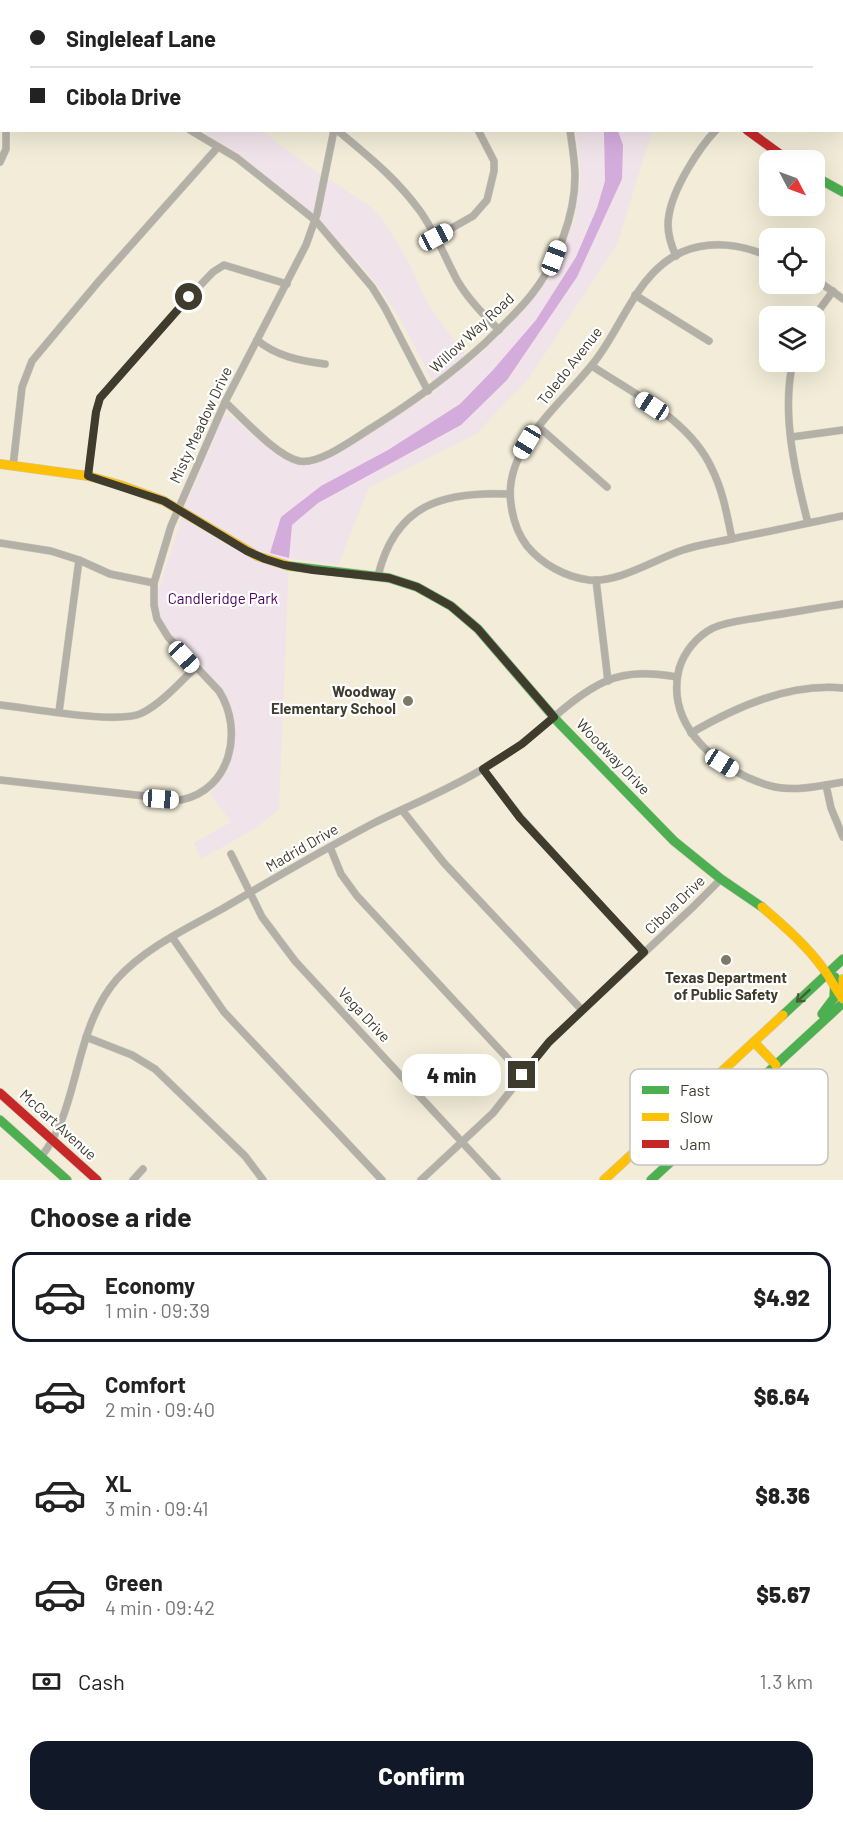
<!DOCTYPE html>
<html lang="en">
<head>
<meta charset="utf-8">
<style>
	body { margin:0; font-family:Barlow,sans-serif; background:#f6f6f6; color:#222; height:100vh; display:flex; flex-direction:column; font-size:22px; white-space:nowrap }
	* { box-sizing:border-box; margin:0 }
	p { font-size:20px; color:#767676 }
	.icon { flex:none; width:33px; height:33px; fill:none; stroke:currentColor; stroke-width:2; stroke-linecap:round; stroke-linejoin:round }
	.map { position:relative; height:1180px; overflow:hidden }
	.side { display:flex; flex-direction:column; background:#fff; flex:1 }
	.side>* { flex:none }
	.banner { position:absolute; left:0px; top:0px; width:843px; height:132px; box-shadow:0 6px 24px #0002; display:grid; align-content:center; height:132px; padding:0 30px; background:#fff }
	.needle { width:39px; rotate:131deg }
	.controls { position:absolute; left:759px; top:150px; display:grid; gap:12px }
	.controls a { display:grid; place-items:center; width:66px; height:66px; border-radius:12px; background:#fff; box-shadow:0 6px 24px #0002; font-size:30px }
	.end { position:absolute; width:27px; height:27px; margin:-14px; border:8px solid #3f3b2d; background:#fff; box-shadow:0 0 0 3px #fff }
	.from { border-radius:50% }
	.bubble { position:absolute; height:42px; border-radius:18px; background:#fff; box-shadow:0 6px 24px #0002; font-size:20px; font-weight:800; line-height:42px; text-align:center }
	.car { position:absolute; width:18px; height:36px; margin:-18px -9px; border-radius:8px; box-shadow:0 0 4px 2px #0007; background:linear-gradient(#fff 24%,#345 0 40%,#fff 0 76%,#345 0 86%,#fff 0) }
	.banner b { display:flex; align-items:center; gap:21px; height:57px; font-size:22px }
	.banner b+b { border-top:2px solid #e0e0e0 }
	.banner i { width:15px; height:15px; background:#222 }
	ul { padding:0; list-style:none }
	li { display:flex; align-items:center; gap:18px; height:90px; margin:0 12px 9px; padding:0 18px; border:3px solid transparent; border-radius:18px }
	li div { flex:1 }
	li b { display:block; font-size:22px }
	li em { font-style:normal; font-weight:800 }
	li.active { border-color:#111827 }
	li>.icon { width:54px; height:54px; stroke-width:1.5 }
	h2 { padding:0 30px; font-size:27px; line-height:72px }
	.pay { display:flex; align-items:center; gap:15px; height:66px; padding:0 30px; font-size:22px }
	.pay p { margin-inline-start:auto }
	.primary-button { display:flex; gap:12px; margin-top:auto; padding:12px 30px }
	.primary-button a { flex:1; height:69px; border-radius:18px; background:#111827; color:#fff; font-size:24px; font-weight:800; line-height:69px; text-align:center }
	.map>svg:first-child { display:block }
</style>
</head>
<body>
<div class="map">
<svg width="843" height="1180" viewBox="0 0 843 1180">
	<rect width="100%" height="100%" fill="#f2ecd8"/>
	<path fill="#f1e3ea" d="M202 131H262L314 170 370 206 385 223 408 261 428 305 471 363 528 306 558 263 574 221 581 174 576 131H652L617 244 529 378 476 434 369 487 338 565 289 558 279 809 256 828 201 859 194 843 231 822 210 794 229 768 234 726 223 695 169 638 161 620 157 595 187 502 222 420 225 415 232 417 283 457 314 461 338 452 437 391C422 362 408 330 390 303 341 232 272 178 202 131Z"/>
	<path fill="#d4acdc" d="M604 131H618L623 145 622 179 577 277 507 380 461 425 318 503 292 525 289 558 270 553 281 517 321 486 388 450 460 404 493 370 536 320 576 257 597 208 605 181Z"/>
	<g fill="none" stroke-linecap="round" stroke-linejoin="round">
		<g stroke="#cdc8b8" stroke-width="8">
			<g id="street">
				<path d="M79 0V2"/>
				<path d="M243 0V2"/>
				<path d="M412 0 413 2"/>
				<path d="M521 0V2"/>
				<path d="M100 2 106 0"/>
				<path d="M146 2V0"/>
				<path d="M346 2V0"/>
				<path d="M0 21H2"/>
				<path d="M842 90 843 91"/>
				<path d="M0 96H2"/>
				<path d="M190 130 237 158 315 220 372 287 385 308 428 391"/>
				<path d="M337 130C369 157 395 177 420 211 435 232 445 257 457 280 468 299 483 314 499 330"/>
				<path d="M0 162 6 149V130"/>
				<path d="M436 237 473 216 487 200 494 171V161L478 130"/>
				<path d="M676 256C670 243 666 229 669 215 673 189 698 149 716 130"/>
				<path d="M770 257C742 244 710 240 682 252 639 271 624 322 598 357 567 400 502 446 511 504 513 520 517 533 527 546 542 564 565 577 589 580 619 583 655 559 683 550 700 544 719 542 736 538 772 531 808 523 843 516"/>
				<path d="M814 278 843 299"/>
				<path d="M635 295 709 341"/>
				<path d="M814 317 833 291"/>
				<path d="M257 340C276 356 300 361 325 364"/>
				<path d="M793 362C781 412 795 473 808 523"/>
				<path d="M592 366C634 394 690 420 712 469 723 491 727 515 732 539"/>
				<path d="M225 402C243 418 276 456 299 461 320 465 355 438 373 427 413 402 450 375 485 343 501 327 519 311 532 294 557 262 575 216 575 176 575 161 572 145 570 130"/>
				<path d="M539 427 607 487"/>
				<path d="M792 437 843 430"/>
				<path d="M13 466 22 387 32 361 99 281 218 147"/>
				<path d="M88 476 96 412 100 398 189 297 213 272 224 265 287 284"/>
				<path d="M0 543 51 551 79 560 110 574 154 583"/>
				<path d="M378 576C395 505 442 491 509 494"/>
				<path d="M596 580 608 681"/>
				<path d="M843 604C816 608 789 613 762 617 746 620 728 621 713 628 697 636 684 652 679 669 665 727 720 772 771 786 793 792 821 786 843 782"/>
				<path d="M0 705C30 708 119 725 142 713 162 703 179 683 195 668"/>
				<path d="M59 712 79 560"/>
				<path d="M691 733C736 707 789 683 843 688"/>
				<path d="M483 769 521 818 644 953"/>
				<path d="M0 780 181 800C231 790 244 730 219 691L168 637 157 619 154 605V583L171 526 225 402 306 245 317 214 334 130"/>
				<path d="M826 785 831 808 843 837"/>
				<path d="M402 810 444 863 582 1010"/>
				<path d="M330 847 341 874 357 896 523 1075"/>
				<path d="M231 854 262 917 295 961 497 1180"/>
				<path d="M172 937 224 1012 382 1180"/>
				<path d="M86 1037 132 1055 155 1069 245 1156 263 1180"/>
				<path d="M41 1157C81 1107 72 1031 117 979 145 948 186 929 222 909 271 880 321 851 372 824 408 806 446 791 481 770 498 760 515 750 530 737 555 717 576 695 606 681 630 671 653 673 677 677"/>
				<path d="M133 1180 143 1169"/>
				<path d="M421 1180 493 1113 549 1042 694 906 721 879"/>
			</g>
		</g>
		<g stroke="#cdc8b8" stroke-width="10">
			<g id="fast">
				<path d="M651 1V2"/>
				<path d="M814 176 843 192"/>
				<path d="M289 566 389 578 417 587 451 606 478 629 559 723 674 841 721 879 762 907"/>
				<path d="M822 1014 834 998 835 977"/>
				<path d="M783 1015 843 959"/>
				<path d="M692 1099 713 1123"/>
				<path d="M0 1120 67 1180"/>
				<path d="M651 1180 843 1003"/>
			</g>
		</g>
		<g stroke="#cdc8b8" stroke-width="10">
			<g id="slow">
				<path d="M0 464 88 476 120 485 164 501 257 556 289 566"/>
				<path d="M762 907C783 925 806 945 822 967 830 977 835 989 843 999"/>
				<path d="M843 979V996"/>
				<path d="M754 1042 776 1065"/>
				<path d="M604 1180 783 1015"/>
			</g>
		</g>
		<g stroke="#cdc8b8" stroke-width="10">
			<g id="jam">
				<path d="M747 130 788 160"/>
				<path d="M0 1093 97 1180"/>
			</g>
		</g>
		<use href="#street" stroke="#b3b0a7" stroke-width="7"/>
		<use href="#fast" stroke="#4caf50" stroke-width="9"/>
		<use href="#slow" stroke="#ffc107" stroke-width="9"/>
		<use href="#jam" stroke="#c62828" stroke-width="9"/>
	</g>
	<defs><path id="oneway-shaft" d="M-6 0H5M1.5-3L5.5 0L1.5 3" fill="none" stroke-width="1.6" stroke-linecap="round" stroke-linejoin="round" transform="scale(1.5)"/></defs>
	<use stroke="#435e38" href="#oneway-shaft" transform="translate(803 996) rotate(137)"/>
	<g fill="none" stroke-linecap="round" stroke-linejoin="round">
		<path stroke="#3f3b2d" stroke-width="8" d="M189 297 100 398 96 412 88 476 164 501 247 551 265 559 284 565 313 570 389 578 417 587 451 606 478 629 554 717 522 744 483 769 520 818 644 952 549 1042 522 1075"/>
	</g>
	<g fill="#7e7969" stroke="#fff" stroke-width="2">
		<circle cx="408" cy="701" r="6"/>
		<circle cx="726" cy="960" r="6"/>
	</g>
	<g text-anchor="middle" stroke-width="4.5" stroke-linejoin="round" paint-order="stroke">
		<g font-size="15" fill="#3f3b2d" stroke="#fff">
			<text transform="translate(472 333) rotate(-43)" y="5">Willow Way Road</text>
			<text transform="translate(570 366) rotate(-52)" y="5">Toledo Avenue</text>
			<text transform="translate(201 425) rotate(-65)" y="5">Misty Meadow Drive</text>
			<text transform="translate(613 757) rotate(46)" y="5">Woodway Drive</text>
			<text transform="translate(302 848) rotate(-30)" y="5">Madrid Drive</text>
			<text transform="translate(675 905) rotate(-44)" y="5">Cibola Drive</text>
			<text transform="translate(364 1015) rotate(47)" y="5">Vega Drive</text>
			<text transform="translate(58 1125) rotate(42)" y="5">McCart Avenue</text>
		</g>
		<g font-size="15" fill="#4c0061" stroke="#fff">
			<text x="223" y="604">Candleridge Park</text>
		</g>
		<g font-size="15" font-weight="bold" fill="#3f3b2d" stroke="#fff" text-anchor="end">
			<text x="396" y="697">Woodway<tspan x="396" dy="17">Elementary School</tspan></text>
			<text x="726" y="983" text-anchor="middle">Texas Department<tspan x="726" dy="17">of Public Safety</tspan></text>
		</g>
	</g>
	<rect x="630" y="1069" width="198" height="96" rx="9" fill="#fff" stroke="#c5c4c0" stroke-width="1.5"/>
	<rect x="642" y="1086" width="27" height="8" fill="#4caf50"/>
	<rect x="642" y="1113" width="27" height="8" fill="#ffc107"/>
	<rect x="642" y="1140" width="27" height="8" fill="#c62828"/>
	<g font-size="16" fill="#3f3b2d">
		<text x="680" y="1096">Fast</text>
		<text x="680" y="1123">Slow</text>
		<text x="680" y="1150">Jam</text>
	</g>
</svg>
<div class="controls">
<a><svg class="needle" viewBox="-14 -14 28 28"><path d="M0-13l5 13h-10z" fill="#e53935"/><path d="M0 13l5-13h-10z" fill="#767676"/></svg></a>
<a><svg class="icon" aria-label="locate" viewBox="0 0 24 24"><circle cx="12" cy="12" r="6"/><path d="M12 2v4M12 18v4M2 12h4M18 12h4"/></svg></a>
<a><svg class="icon" aria-label="layers" viewBox="0 0 24 24"><path d="M12 4l9 5-9 5-9-5zM3 14l9 5 9-5"/></svg></a>
</div>
<i class="end from" style="left:189px;top:297px"></i>
<i class="end" style="left:522px;top:1075px"></i>
<div class="bubble" style="left:402px;top:1054px;width:99px">4 min</div>
<i class="car" style="left:436px;top:237px;rotate:62deg"></i>
<i class="car" style="left:554px;top:258px;rotate:21deg"></i>
<i class="car" style="left:652px;top:406px;rotate:303deg"></i>
<i class="car" style="left:527px;top:442px;rotate:211deg"></i>
<i class="car" style="left:184px;top:657px;rotate:137deg"></i>
<i class="car" style="left:722px;top:763px;rotate:122deg"></i>
<i class="car" style="left:161px;top:799px;rotate:94deg"></i>
<div class="banner">
<b><i class="from"></i>Singleleaf Lane</b>
<b><i></i>Cibola Drive</b>
</div>
</div>
<section class="side">
<h2>Choose a ride</h2>
<ul>
<li class="active"><svg class="icon" aria-label="car" viewBox="0 0 24 24"><path d="M5 17H2v-5l4-1 3-4h7l3 4 3 1v5h-3M9 17h6M6 11h13"/><circle cx="7" cy="17" r="2"/><circle cx="17" cy="17" r="2"/></svg><div><b>Economy</b><p>1 min · 09:39</p></div><em>$4.92</em></li>
<li><svg class="icon" aria-label="car" viewBox="0 0 24 24"><path d="M5 17H2v-5l4-1 3-4h7l3 4 3 1v5h-3M9 17h6M6 11h13"/><circle cx="7" cy="17" r="2"/><circle cx="17" cy="17" r="2"/></svg><div><b>Comfort</b><p>2 min · 09:40</p></div><em>$6.64</em></li>
<li><svg class="icon" aria-label="car" viewBox="0 0 24 24"><path d="M5 17H2v-5l4-1 3-4h7l3 4 3 1v5h-3M9 17h6M6 11h13"/><circle cx="7" cy="17" r="2"/><circle cx="17" cy="17" r="2"/></svg><div><b>XL</b><p>3 min · 09:41</p></div><em>$8.36</em></li>
<li><svg class="icon" aria-label="car" viewBox="0 0 24 24"><path d="M5 17H2v-5l4-1 3-4h7l3 4 3 1v5h-3M9 17h6M6 11h13"/><circle cx="7" cy="17" r="2"/><circle cx="17" cy="17" r="2"/></svg><div><b>Green</b><p>4 min · 09:42</p></div><em>$5.67</em></li>
</ul>
<div class="pay"><svg class="icon" aria-label="cash" viewBox="0 0 24 24"><path d="M3 7h18v10H3z"/><circle cx="12" cy="12" r="2"/></svg>Cash<p>1.3 km</p></div>
<div class="primary-button"><a>Confirm</a></div>
</section>
</body>
</html>
